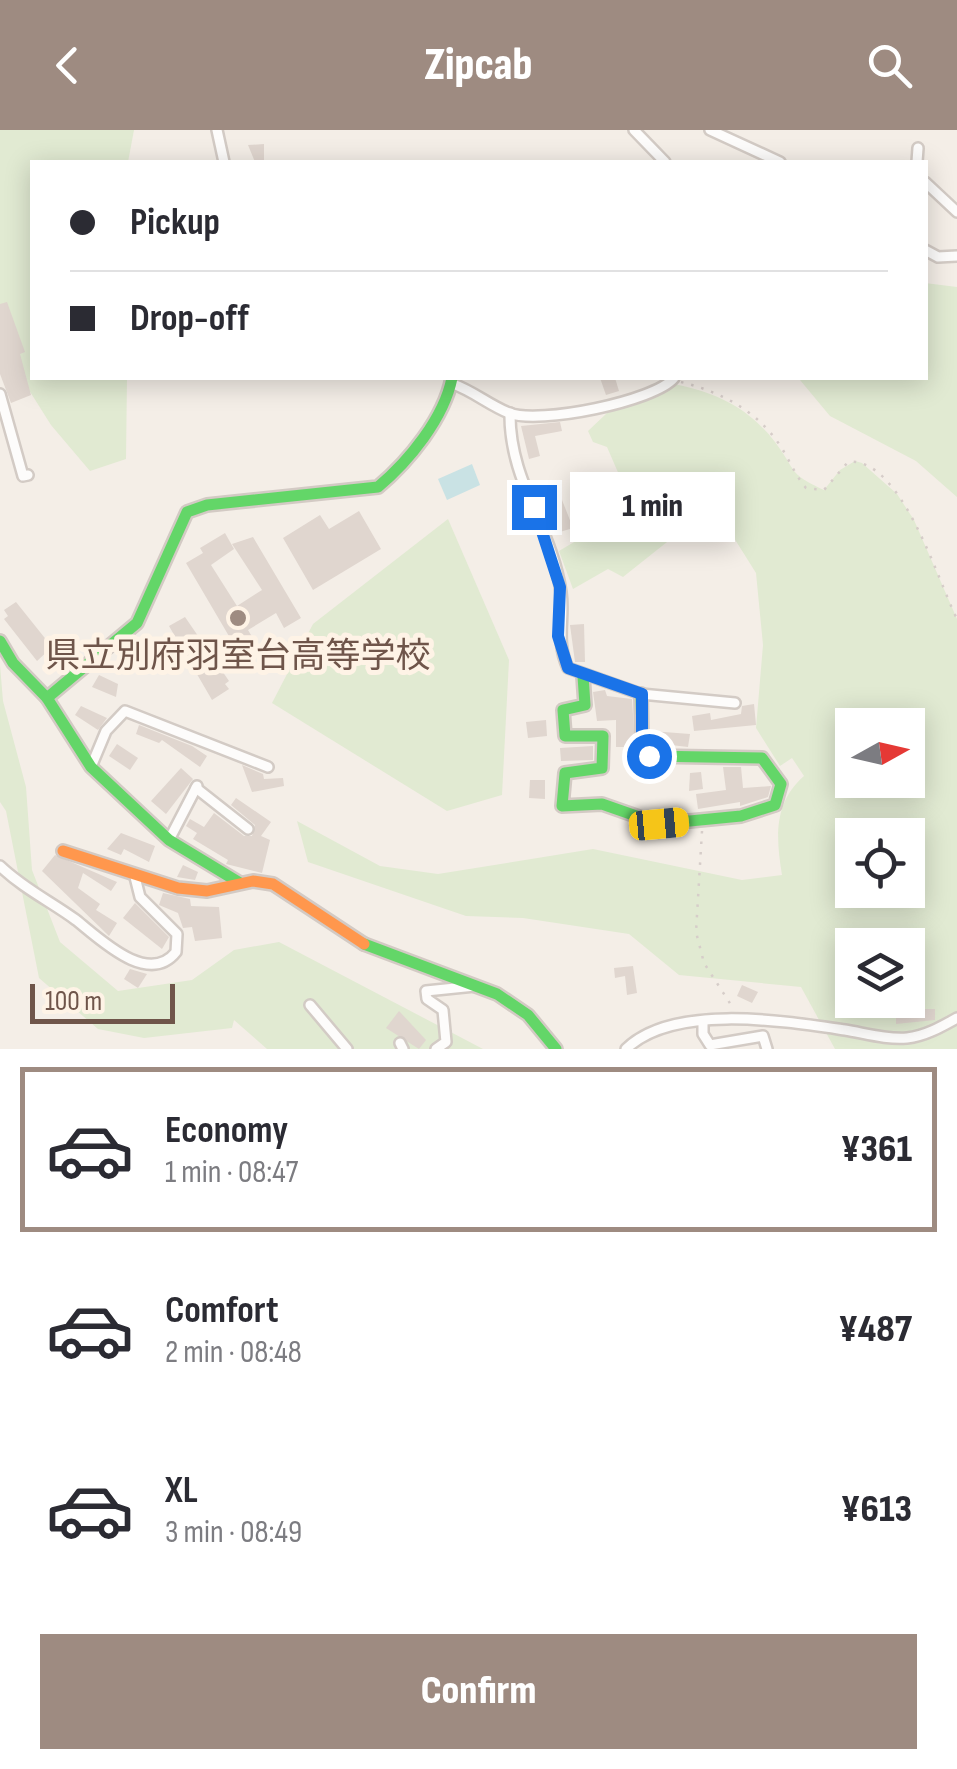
<!DOCTYPE html>
<html lang="en">
<head>
<meta charset="utf-8">
<style>
	body { margin:0; font-family:"Sofia Sans Condensed","Noto Sans JP",sans-serif; background:#f7f7f7; color:#2b2b33; height:100vh; display:flex; flex-direction:column; font-size:38px; white-space:nowrap }
	* { box-sizing:border-box; margin:0 }
	p { font-size:32px; color:#7c7c81 }
	.icon { flex:none; width:55px; height:55px; fill:none; stroke:currentColor; stroke-width:2; stroke-linecap:round; stroke-linejoin:round }
	.map { position:relative; height:919px; overflow:hidden }
	.drawer { display:flex; flex-direction:column; background:#fff; flex:1 }
	.drawer>* { flex:none }
	.hud { position:absolute; left:30px; top:30px; width:898px; height:220px; border-radius:0px; box-shadow:0 5px 25px #0003; display:grid; align-content:center; height:220px; padding:0 40px; background:#fff }
	.needle { width:65px; rotate:82deg }
	.tools { position:absolute; left:835px; top:578px; display:grid; gap:20px }
	.tools a { display:grid; place-items:center; width:90px; height:90px; border-radius:0px; background:#fff; box-shadow:0 5px 25px #0003; font-size:50px }
	.scale { position:absolute; left:30px; bottom:25px; width:145px; box-sizing:border-box; padding-left:10px; border:5px solid #6f554a; border-top:0; font-size:28px; line-height:35px; white-space:nowrap; color:#6f554a; -webkit-text-stroke:8px #fef3e6; paint-order:stroke }
	.end { position:absolute; width:45px; height:45px; margin:-22px; border:12px solid #1a73e8; background:#fff; box-shadow:0 0 0 5px #fff }
	.from { border-radius:50% }
	.bubble { position:absolute; height:70px; border-radius:0px; background:#fff; box-shadow:0 5px 25px #0003; font-size:32px; font-weight:800; line-height:70px; text-align:center }
	.car { position:absolute; width:30px; height:60px; margin:-30px -15px; border-radius:12px; box-shadow:0 0 8px 2px #0007; background:linear-gradient(#f5c518 24%,#345 0 40%,#f5c518 0 76%,#345 0 86%,#f5c518 0) }
	.hud b { display:flex; align-items:center; gap:35px; height:95px; font-size:38px }
	.hud b+b { border-top:2px solid #e1e1e2 }
	.hud i { width:25px; height:25px; background:#2b2b33 }
	ul { padding:18px 0 0; list-style:none }
	li { display:flex; align-items:center; gap:30px; height:165px; margin:0 20px 15px; padding:0 20px; border:5px solid transparent; border-radius:0px }
	li div { flex:1 }
	li b { display:block; font-size:38px }
	li em { font-style:normal; font-weight:800 }
	li.selected { border-color:#9e8b81 }
	li>.icon { width:90px; height:90px; stroke-width:1.5 }
	.action { display:flex; gap:20px; margin-top:auto; padding:20px 40px }
	.action a { flex:1; height:115px; border-radius:0px; background:#9e8b81; color:#fff; font-size:40px; font-weight:800; line-height:115px; text-align:center }
	header { display:flex; justify-content:space-between; align-items:center; height:130px; padding:0 40px; background:#9e8b81; color:#fff; font-size:45px; font-weight:800 }
	.map>svg:first-child { display:block }
</style>
</head>
<body>
<header><svg class="icon" aria-label="back" viewBox="0 0 24 24"><path d="M15 5l-7 7 7 7"/></svg>Zipcab<svg class="icon" aria-label="search" viewBox="0 0 24 24"><circle cx="10" cy="10" r="6"/><path d="M15 15l6 6"/></svg></header>
<div class="map">
<svg width="957" height="919" viewBox="0 0 957 919">
	<rect width="100%" height="100%" fill="#f4eee7"/>
	<g fill="#e1ead2" fill-rule="evenodd">
		<path d="M0 0H134L128 32H32V248H127L126 329 90 341 51 295 0 214Z"/>
		<path d="M925 153 957 157V367L916 331 830 286 800 250 925 248Z"/>
		<path d="M673 254C715 262 748 277 775 312 797 341 787 343 824 360L840 340 855 331 862 333 897 364 914 390 957 489V919H835L801 857 679 845 629 804 523 788 466 786 308 732 297 691 380 736 438 744 593 719 742 750 782 745C776 708 773 673 804 646L792 628 780 636 756 598 763 515 756 443 729 400 696 389 623 447 608 439 573 459 559 421 633 377 607 317 593 312 588 301 607 283ZM852 595H908V650H852ZM852 705H908V760H852ZM852 815H908V870H852Z"/>
		<path d="M448 389 509 530 502 665 447 681 272 573 313 494Z"/>
		<path d="M0 535 3 571 26 657 32 740 60 812 118 861 192 850 234 820 279 812 483 919H267L234 890 232 898 144 908 98 899 39 848 6 681 0 672Z"/>
	</g>
	<path fill="#c9e2e4" d="M472 334 480 355 447 370 438 349Z"/>
	<g fill="#e0d6cf">
		<path d="M264 14V32H255L248 15Z"/>
		<path d="M7 172 25 222 20 224 31 265 11 273 0 244V174Z"/>
		<path d="M600 248H615L619 261 606 265Z"/>
		<path d="M560 292 562 301 535 306 540 326 529 329 521 296Z"/>
		<path d="M555 352 573 398 560 402 539 358Z"/>
		<path d="M359 381 381 419 313 460 283 408 320 385 329 399Z"/>
		<path d="M225 403 234 419 211 435 237 476 262 460 232 414 253 407 301 488 284 498 276 483 248 500 260 520 243 530 186 433 203 423 200 418Z"/>
		<path d="M16 472 52 517 37 531 4 489 8 486 4 480Z"/>
		<path d="M185 487 229 551 225 554 229 559 212 570 169 496Z"/>
		<path d="M584 494 585 532H575L570 495Z"/>
		<path d="M99 545 118 554 116 567 92 557Z"/>
		<path d="M605 560 607 566 632 569 635 617H616V590L597 591 593 562Z"/>
		<path d="M754 574 756 595 694 601 692 586 710 583 711 590 741 584 742 576Z"/>
		<path d="M81 576 107 588 98 600 75 585Z"/>
		<path d="M546 590 547 606 528 608 526 592Z"/>
		<path d="M139 595 192 616 207 626 200 637 162 610 159 613 136 604Z"/>
		<path d="M651 601 690 604 688 617 654 613Z"/>
		<path d="M117 614 138 628 130 640 109 626Z"/>
		<path d="M593 616V630L561 631 560 618Z"/>
		<path d="M242 635 263 644 264 649 283 648 284 656 252 662Z"/>
		<path d="M723 637H741L743 658 771 656 768 667 740 676V672L698 679 696 664 726 660Z"/>
		<path d="M181 638 193 649 166 684 151 671Z"/>
		<path d="M701 642 703 659 689 661 690 643Z"/>
		<path d="M530 650H545V669L529 668Z"/>
		<path d="M236 668 271 692 261 706 270 710 262 743 226 734 228 730 193 709 197 703 186 696 190 689 204 697 214 683 244 706H252L255 695 231 675Z"/>
		<path d="M121 703 155 716 149 732 124 719 121 725 107 719Z"/>
		<path d="M55 725 117 752 111 761 83 743 78 758 100 774 96 780 117 793 109 806 42 741Z"/>
		<path d="M183 735 198 742 195 750 177 747Z"/>
		<path d="M163 763 190 769 191 776 219 777 222 808 195 811 192 797 183 798 178 783 159 775Z"/>
		<path d="M135 773 169 807 162 819 123 788Z"/>
		<path d="M633 836 637 863 627 865 625 846 615 848 614 838Z"/>
		<path d="M130 839 147 844 138 858 124 849Z"/>
		<path d="M742 855 758 862 752 873 737 866Z"/>
		<path d="M896 879H935V890L896 894Z"/>
		<path d="M399 881 426 910 419 919 386 898Z"/>
	</g>
	<g fill="none" stroke-linecap="round" stroke-linejoin="round">
		<g stroke="#d3cbc5" stroke-width="14">
			<g id="street">
				<path d="M217 0 224 32"/>
				<path d="M634 0 665 32"/>
				<path d="M710 0 780 32"/>
				<path d="M917 32 918 18"/>
				<path d="M925 52 957 82"/>
				<path d="M925 120 938 127 957 126"/>
				<path d="M453 254C473 261 489 275 509 283 539 295 655 271 674 248"/>
				<path d="M0 264 23 346 28 345"/>
				<path d="M510 283C509 351 552 398 561 462 565 490 555 510 568 538L641 564 735 573"/>
				<path d="M91 637 106 601 125 581 268 637"/>
				<path d="M196 658 248 699"/>
				<path d="M169 710 197 656"/>
				<path d="M0 736C24 759 50 771 76 790 99 808 148 857 176 822L177 804 140 767 135 747"/>
				<path d="M310 875 347 919"/>
				<path d="M703 891V904L710 915 763 906 767 919"/>
				<path d="M400 913 403 919"/>
				<path d="M436 919 446 912 443 880 427 869 426 861 475 856"/>
				<path d="M626 919C673 873 784 891 845 900 864 903 887 910 907 908 925 906 941 897 957 888"/>
			</g>
		</g>
		<g stroke="#d3cac4" stroke-width="16">
			<g id="fast">
				<path d="M0 511 13 533 47 568 91 637 169 710 240 753"/>
				<path d="M583 546 585 575 563 580 565 606H603L602 638 565 643 562 676 602 674 659 694 741 686 775 675 781 654 762 628 649 626 642 609 641 564"/>
				<path d="M47 568 137 493 187 382 207 375 378 357C409 331 444 288 452 248"/>
				<path d="M364 814 497 864 528 885 556 919"/>
			</g>
		</g>
		<g stroke="#d3cac4" stroke-width="16">
			<path id="slow" d="M63 721 178 758 207 761 253 751 273 754 364 814"/>
		</g>
		<g stroke="#d6cdc9" stroke-width="2.5" stroke-dasharray="2.5 8" stroke-linecap="butt">
			<path d="M681 252C721 262 758 281 781 317 790 331 795 345 806 358L824 360 848 332C901 326 938 451 957 489"/>
			<path d="M702 701 696 802 704 833 733 878"/>
		</g>
		<use href="#street" stroke="#fdfcfb" stroke-width="9"/>
		<use href="#fast" stroke="#63d668" stroke-width="11"/>
		<use href="#slow" stroke="#ff974d" stroke-width="11"/>
	</g>
	<g fill="none" stroke-linecap="round" stroke-linejoin="round">
		<path stroke="#1a73e8" stroke-width="12" d="M534 377 560 457 558 506 568 538 642 564V610L649 626"/>
	</g>
	<circle fill="#9e8b81" stroke="#fef3e6" stroke-width="4" cx="238" cy="488" r="10"/>
	<g text-anchor="middle" stroke-width="10" stroke-linejoin="round" paint-order="stroke">
		<g font-size="35" fill="#6f554a" stroke="#fef3e6">
			<text x="238" y="537">県立別府羽室台高等学校</text>
		</g>
	</g>
</svg>
<div class="tools">
<a><svg class="needle" viewBox="-14 -14 28 28"><path d="M0-13l5 13h-10z" fill="#e53935"/><path d="M0 13l5-13h-10z" fill="#7c7c81"/></svg></a>
<a><svg class="icon" aria-label="locate" viewBox="0 0 24 24"><circle cx="12" cy="12" r="6"/><path d="M12 2v4M12 18v4M2 12h4M18 12h4"/></svg></a>
<a><svg class="icon" aria-label="layers" viewBox="0 0 24 24"><path d="M12 4l9 5-9 5-9-5zM3 14l9 5 9-5"/></svg></a>
</div>
<div class="scale">100 m</div>
<i class="end from" style="left:649px;top:626px"></i>
<i class="end" style="left:534px;top:377px"></i>
<div class="bubble" style="left:570px;top:342px;width:165px">1 min</div>
<i class="car" style="left:659px;top:694px;rotate:85deg"></i>
<div class="hud">
<b><i class="from"></i>Pickup</b>
<b><i></i>Drop-off</b>
</div>
</div>
<section class="drawer">
<ul>
<li class="selected"><svg class="icon" aria-label="car" viewBox="0 0 24 24"><path d="M5 17H2v-5l4-1 3-4h7l3 4 3 1v5h-3M9 17h6M6 11h13"/><circle cx="7" cy="17" r="2"/><circle cx="17" cy="17" r="2"/></svg><div><b>Economy</b><p>1 min · 08:47</p></div><em>¥361</em></li>
<li><svg class="icon" aria-label="car" viewBox="0 0 24 24"><path d="M5 17H2v-5l4-1 3-4h7l3 4 3 1v5h-3M9 17h6M6 11h13"/><circle cx="7" cy="17" r="2"/><circle cx="17" cy="17" r="2"/></svg><div><b>Comfort</b><p>2 min · 08:48</p></div><em>¥487</em></li>
<li><svg class="icon" aria-label="car" viewBox="0 0 24 24"><path d="M5 17H2v-5l4-1 3-4h7l3 4 3 1v5h-3M9 17h6M6 11h13"/><circle cx="7" cy="17" r="2"/><circle cx="17" cy="17" r="2"/></svg><div><b>XL</b><p>3 min · 08:49</p></div><em>¥613</em></li>
</ul>
<div class="action"><a>Confirm</a></div>
</section>
</body>
</html>
